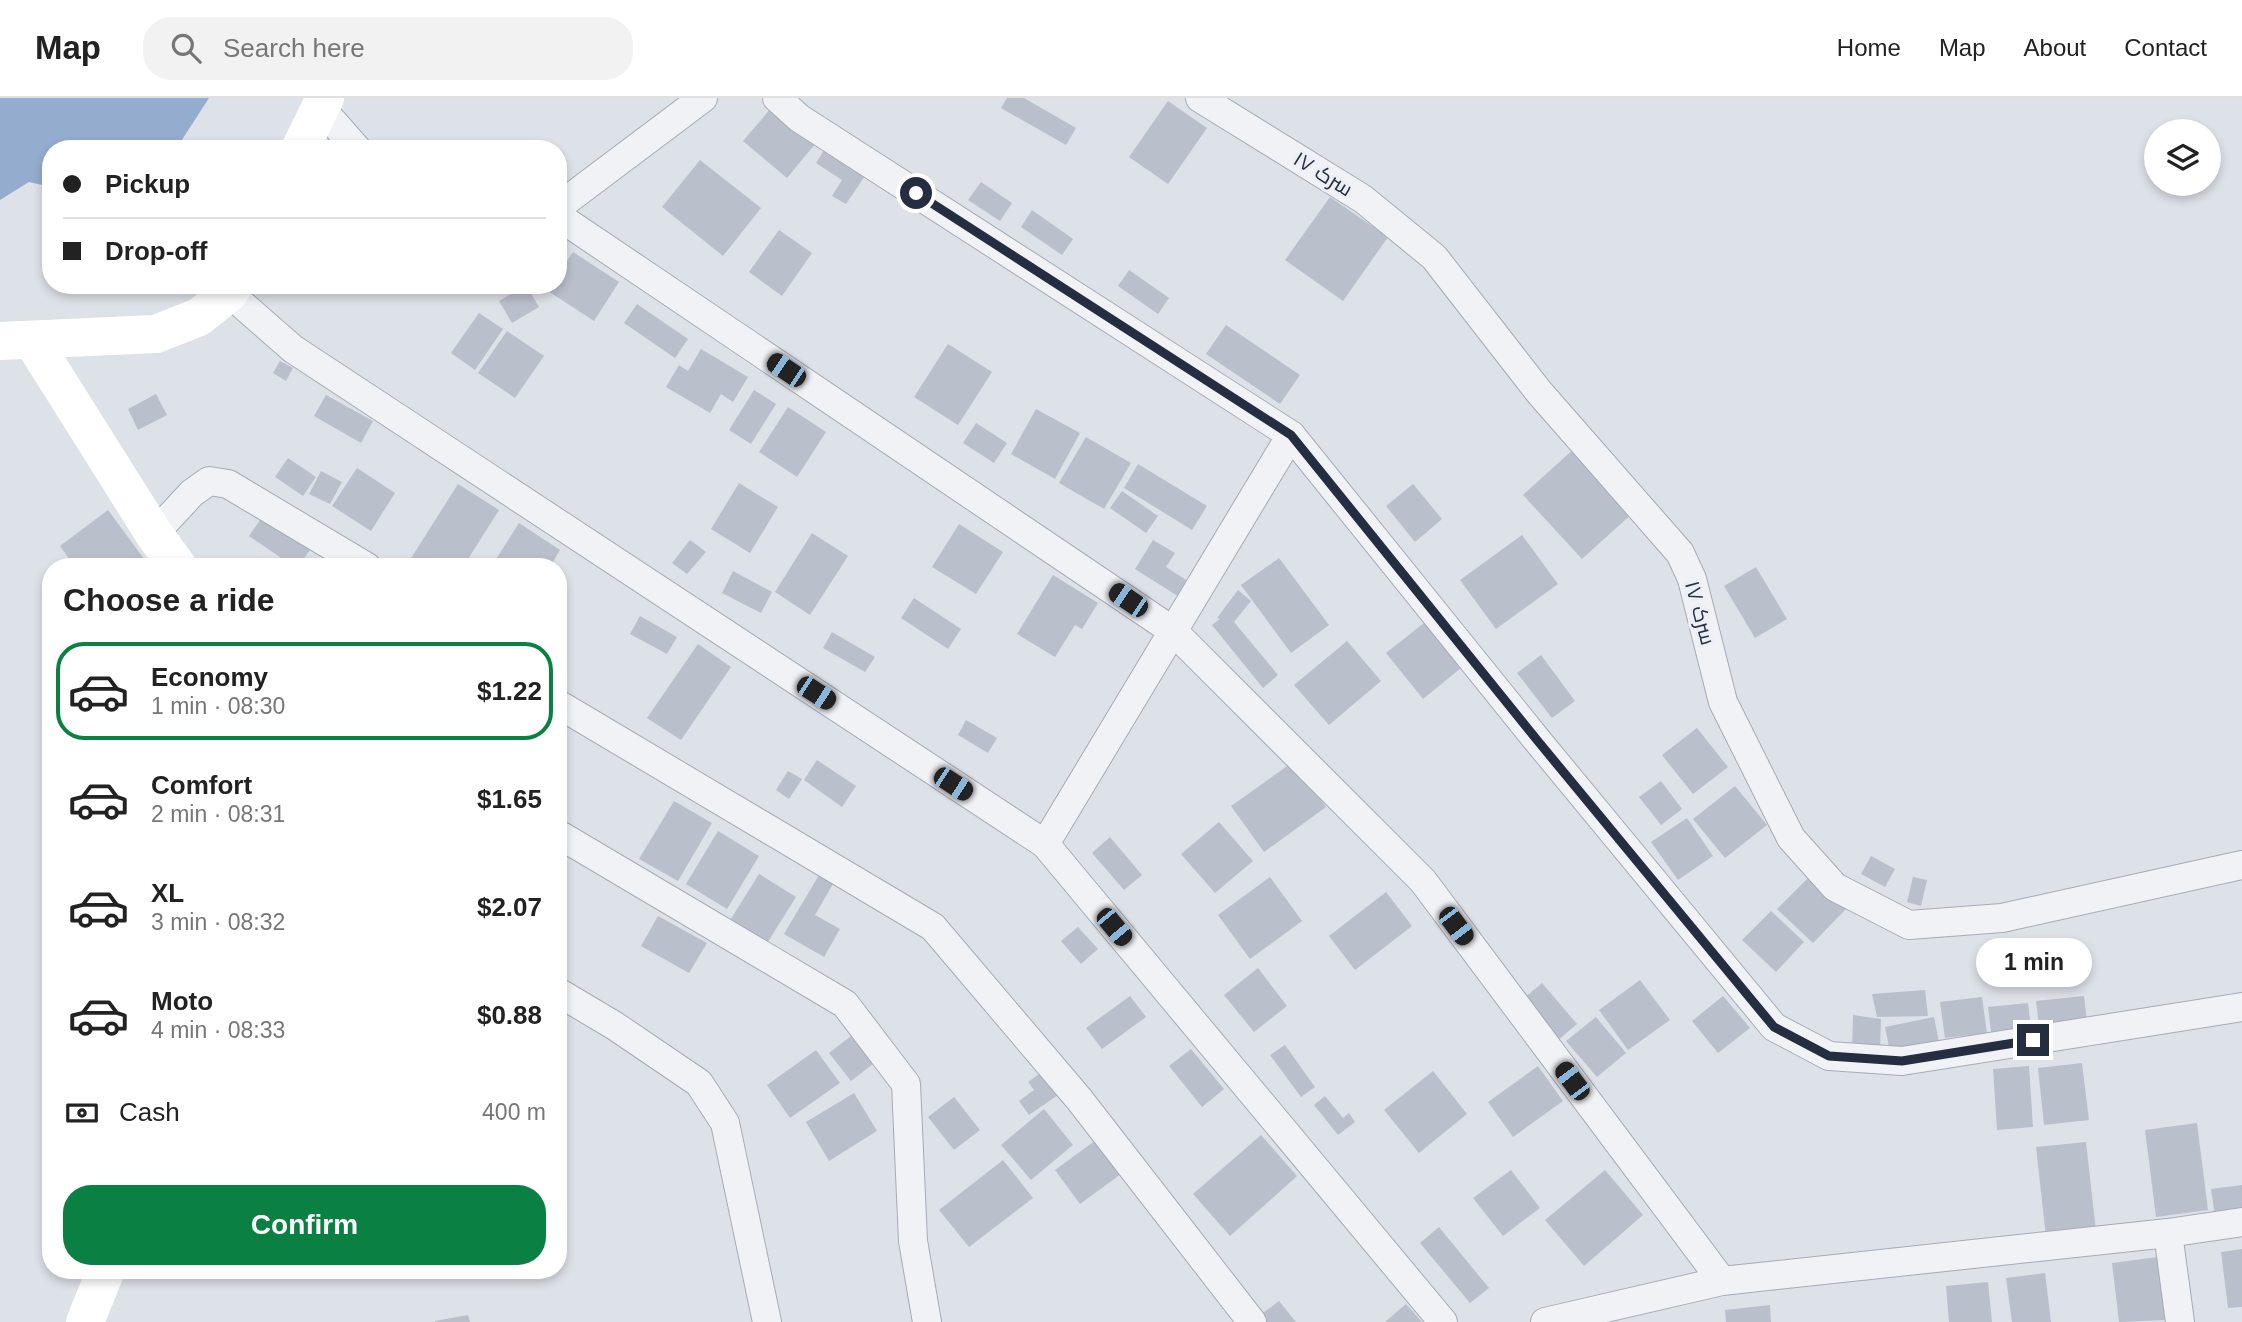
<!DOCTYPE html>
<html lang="en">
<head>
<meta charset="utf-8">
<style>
	body { margin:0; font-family:Helvetica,Cairo,sans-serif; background:#f2f2f2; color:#222; height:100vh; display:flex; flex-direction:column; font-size:26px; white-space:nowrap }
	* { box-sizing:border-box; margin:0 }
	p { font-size:23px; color:#767676 }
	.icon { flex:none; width:38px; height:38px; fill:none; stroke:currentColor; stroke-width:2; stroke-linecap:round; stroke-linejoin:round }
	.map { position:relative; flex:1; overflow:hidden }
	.sheet { position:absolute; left:42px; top:460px; width:525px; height:721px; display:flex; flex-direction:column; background:#fff; border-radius:28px; box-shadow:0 4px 10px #0003 }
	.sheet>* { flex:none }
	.banner { position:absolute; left:42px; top:42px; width:525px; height:154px; border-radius:28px; box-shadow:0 4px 10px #0003; display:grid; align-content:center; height:154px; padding:0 21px; background:#fff }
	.buttons { position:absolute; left:2144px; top:21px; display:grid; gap:14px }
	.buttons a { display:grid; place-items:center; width:77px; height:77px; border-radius:50%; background:#fff; box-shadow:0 4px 10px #0003; font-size:35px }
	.end { position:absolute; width:32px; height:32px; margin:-16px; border:9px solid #252d41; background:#fff; box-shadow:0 0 0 4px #fff }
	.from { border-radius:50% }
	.bubble { position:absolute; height:49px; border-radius:24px; background:#fff; box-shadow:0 4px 10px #0003; font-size:23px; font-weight:600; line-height:49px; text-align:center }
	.car { position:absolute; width:21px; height:42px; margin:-21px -10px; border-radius:9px; box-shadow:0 0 5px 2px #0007; background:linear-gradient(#222 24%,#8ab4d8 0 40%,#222 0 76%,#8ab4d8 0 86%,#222 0) }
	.banner b { display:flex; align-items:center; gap:24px; height:66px; font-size:26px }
	.banner b+b { border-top:2px solid #e0e0e0 }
	.banner i { width:18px; height:18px; background:#222 }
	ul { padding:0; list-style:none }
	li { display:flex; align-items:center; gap:21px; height:98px; margin:0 14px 10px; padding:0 7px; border:4px solid transparent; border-radius:28px }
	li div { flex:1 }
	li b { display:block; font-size:26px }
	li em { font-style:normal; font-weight:600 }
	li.on { border-color:#0b8043 }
	li>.icon { width:63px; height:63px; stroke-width:1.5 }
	h2 { padding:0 21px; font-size:32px; line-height:84px }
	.pay { display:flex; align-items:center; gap:18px; height:77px; padding:0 21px; font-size:26px }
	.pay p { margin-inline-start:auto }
	.action { display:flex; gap:14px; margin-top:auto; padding:14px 21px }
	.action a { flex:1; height:80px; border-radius:28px; background:#0b8043; color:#fff; font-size:28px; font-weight:600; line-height:80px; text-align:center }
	header { display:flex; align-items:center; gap:42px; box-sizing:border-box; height:98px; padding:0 35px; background:#fff; border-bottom:2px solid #e0e0e0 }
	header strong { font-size:33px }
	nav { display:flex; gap:38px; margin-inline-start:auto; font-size:24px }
	.search { width:490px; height:63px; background:#f2f2f2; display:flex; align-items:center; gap:18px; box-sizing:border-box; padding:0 24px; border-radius:28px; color:#767676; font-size:26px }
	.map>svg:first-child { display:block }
</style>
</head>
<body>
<header>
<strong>Map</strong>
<div class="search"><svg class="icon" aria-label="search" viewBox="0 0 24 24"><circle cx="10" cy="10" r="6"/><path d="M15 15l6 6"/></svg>Search here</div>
<nav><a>Home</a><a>Map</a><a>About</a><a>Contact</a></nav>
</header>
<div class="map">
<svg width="2242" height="1224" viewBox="0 0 2242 1224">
	<rect width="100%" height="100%" fill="#dde1e8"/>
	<path fill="#94accd" d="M0 0H209L176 51H51V89L29 84 0 102Z"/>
	<g fill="#babfcc">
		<path d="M1007 0H1024L1076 30 1066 47 1001 10Z"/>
		<path d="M1168 3 1207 30 1168 86 1129 59Z"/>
		<path d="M773 8 816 45 787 80 743 43Z"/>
		<path d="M826 49 867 75 846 106 832 98 842 82 816 65Z"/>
		<path d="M700 62 761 110 723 158 662 109Z"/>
		<path d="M981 84 1012 105 1000 123 968 102Z"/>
		<path d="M1330 99 1388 139 1343 203 1285 162Z"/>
		<path d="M1032 112 1073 141 1062 157 1021 129Z"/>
		<path d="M779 132 812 155 782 198 749 174Z"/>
		<path d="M573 154 619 184 594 223 548 193 552 187H558V177Z"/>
		<path d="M1129 172 1169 200 1158 216 1118 188Z"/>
		<path d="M526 187 539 209 512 225 499 203Z"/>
		<path d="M637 206 688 241 675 260 624 225Z"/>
		<path d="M479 215 503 231 475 272 451 255Z"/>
		<path d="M1226 227 1300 277 1280 306 1206 256Z"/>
		<path d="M507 233 544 258 515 300 478 275Z"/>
		<path d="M948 246 992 274 958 327 914 299Z"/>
		<path d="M701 251 748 279 733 304 721 296 710 315 666 289 679 267 688 273Z"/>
		<path d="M280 263 293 270 286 283 273 275Z"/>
		<path d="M754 292 776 306 751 346 729 332Z"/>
		<path d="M156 296 167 317 138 332 128 311Z"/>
		<path d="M326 297 373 323 361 345 314 318Z"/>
		<path d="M788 309 826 334 797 379 759 354Z"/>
		<path d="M1036 311 1080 335 1055 381 1011 356Z"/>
		<path d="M976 325 1007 345 994 365 963 345Z"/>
		<path d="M1086 339 1131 365 1104 411 1059 385Z"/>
		<path d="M1577 348 1635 413 1582 461 1523 397Z"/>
		<path d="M288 360 316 379 303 398 275 379Z"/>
		<path d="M1138 366 1207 408 1192 432 1124 390Z"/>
		<path d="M357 370 395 395 371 433 332 408Z"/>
		<path d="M321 373 342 384 330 406 309 396Z"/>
		<path d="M739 385 778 409 750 455 711 431Z"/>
		<path d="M458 386 499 412 463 469H414L408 465Z"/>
		<path d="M1413 386 1442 421 1415 444 1386 408Z"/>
		<path d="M1122 393 1158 418 1146 435 1110 410Z"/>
		<path d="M108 412 150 469H75L60 448Z"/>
		<path d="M264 416 312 449 298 469H274L280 459 249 438Z"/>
		<path d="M519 425 560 452 550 469H491Z"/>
		<path d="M959 426 1003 454 976 496 932 469Z"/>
		<path d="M812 435 848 458 810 517 775 494Z"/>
		<path d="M1522 437 1558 486 1496 531 1460 482Z"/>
		<path d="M690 442 706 454 687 476 672 465Z"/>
		<path d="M1153 442 1175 455 1166 469 1194 487 1184 502 1135 471Z"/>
		<path d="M1279 460 1329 527 1291 555 1241 487Z"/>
		<path d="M1756 469 1787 521 1755 540 1724 488Z"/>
		<path d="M733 473 772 494 761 515 722 495Z"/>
		<path d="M1053 477 1098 505 1082 531 1075 527 1055 559 1017 536Z"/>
		<path d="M1238 492 1251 503 1234 524 1278 577 1263 590 1212 527 1220 521 1217 520Z"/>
		<path d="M914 500 961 531 948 551 901 520Z"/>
		<path d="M640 518 677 539 667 556 630 536Z"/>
		<path d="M1424 525 1461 570 1423 601 1386 555Z"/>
		<path d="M832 534 875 559 865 574 823 550Z"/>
		<path d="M1347 543 1381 583 1329 627 1294 587Z"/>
		<path d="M698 546 731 569 681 642 647 620Z"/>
		<path d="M1541 557 1575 603 1552 620 1517 575Z"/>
		<path d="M966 622 997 640 988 655 958 637Z"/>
		<path d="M1697 630 1728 669 1693 696 1662 657Z"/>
		<path d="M817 662 856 688 842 709 804 682Z"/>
		<path d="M1293 664 1326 709 1264 754 1231 708Z"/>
		<path d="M788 673 802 681 789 701 776 692Z"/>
		<path d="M1661 683 1682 711 1661 727 1639 699Z"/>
		<path d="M1735 688 1767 727 1725 760 1693 721Z"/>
		<path d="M674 703 712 725 678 783 639 761Z"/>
		<path d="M1687 720 1713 758 1678 782 1651 744Z"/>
		<path d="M1219 724 1253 763 1215 795 1181 756Z"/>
		<path d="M718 733 759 758 727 811 686 786Z"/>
		<path d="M1110 739 1142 777 1124 792 1092 755Z"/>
		<path d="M1871 758 1895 771 1885 789 1861 776Z"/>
		<path d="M759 776 796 799 766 847 729 824Z"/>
		<path d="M819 777 833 786 815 817 840 831 824 859 784 836Z"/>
		<path d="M1811 777 1846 811 1813 845 1777 811Z"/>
		<path d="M1270 779 1302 823 1250 861 1218 817Z"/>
		<path d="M1913 779 1927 782 1921 808 1907 804Z"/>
		<path d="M1386 794 1412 828 1355 872 1329 838Z"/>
		<path d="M1771 813 1804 844 1776 874 1742 842Z"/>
		<path d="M658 818 707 845 689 875 641 848Z"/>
		<path d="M1078 829 1098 851 1081 866 1061 843Z"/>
		<path d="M1258 870 1287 908 1254 934 1224 897Z"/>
		<path d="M1640 882 1670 922 1628 952 1599 912Z"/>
		<path d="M1542 885 1577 926 1557 943 1522 902Z"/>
		<path d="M1925 892 1928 918 1877 919 1872 896Z"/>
		<path d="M1130 898 1146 919 1102 951 1086 930Z"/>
		<path d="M1723 898 1750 930 1718 955 1692 923Z"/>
		<path d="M2084 898 2088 931 2040 936 2036 903Z"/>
		<path d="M1982 899 1987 935 1945 940 1940 904Z"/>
		<path d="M2028 905 2032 938 1992 942 1988 909Z"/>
		<path d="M1853 917 1881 921 1880 954H1852Z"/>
		<path d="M1596 919 1626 955 1597 979 1566 943Z"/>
		<path d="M1934 919 1939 944 1890 954 1885 929Z"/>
		<path d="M851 938 873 966 851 983 829 955Z"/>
		<path d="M1285 947 1315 989 1301 999 1270 957Z"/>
		<path d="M1191 951 1224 991 1202 1009 1169 968Z"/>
		<path d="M816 952 840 985 790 1020 767 987Z"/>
		<path d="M2082 965 2089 1022 2044 1027 2038 970Z"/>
		<path d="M1538 968 1563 1003 1513 1039 1488 1004Z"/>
		<path d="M2029 968 2033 1029 1997 1032 1993 971Z"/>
		<path d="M1045 972 1061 995 1029 1017 1019 1003 1034 992 1028 984Z"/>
		<path d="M1433 973 1467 1016 1419 1055 1384 1012Z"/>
		<path d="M854 995 877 1033 829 1063 806 1024Z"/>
		<path d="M1325 998 1343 1020 1349 1015 1355 1024 1338 1037 1314 1007Z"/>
		<path d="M954 999 980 1032 954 1052 928 1019Z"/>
		<path d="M1044 1011 1073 1047 1031 1082 1001 1047Z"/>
		<path d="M2197 1025 2208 1112 2156 1119 2145 1032Z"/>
		<path d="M1261 1037 1297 1078 1230 1138 1193 1096Z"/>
		<path d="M1096 1042 1121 1076 1080 1106 1055 1072Z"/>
		<path d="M2086 1044 2096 1133 2046 1139 2036 1049Z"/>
		<path d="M1003 1062 1033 1100 969 1149 939 1112Z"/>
		<path d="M1511 1072 1540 1110 1503 1138 1473 1100Z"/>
		<path d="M1605 1072 1643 1117 1584 1168 1545 1122Z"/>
		<path d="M2242 1087V1115L2215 1118 2211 1091Z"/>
		<path d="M1439 1129 1489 1190 1470 1205 1420 1145Z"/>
		<path d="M2242 1151V1209L2228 1210 2221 1154Z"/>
		<path d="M2158 1159 2166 1222 2119 1224 2112 1165Z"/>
		<path d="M2045 1175 2051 1224H2012L2006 1180Z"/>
		<path d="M1988 1184 1992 1224H1949L1946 1188Z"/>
		<path d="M1279 1203 1296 1224H1264L1259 1218Z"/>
		<path d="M1406 1206 1422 1224H1385Z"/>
		<path d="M1770 1207 1771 1224H1726L1725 1212Z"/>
		<path d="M468 1217 470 1224H435V1223Z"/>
	</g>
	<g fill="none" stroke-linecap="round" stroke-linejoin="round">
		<g stroke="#a6abb6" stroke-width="30">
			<g id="minor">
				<path d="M777 0 799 20 1291 337 1537 642 1774 929 1829 958 1902 963 2242 909"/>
				<path d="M1200 0 1363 101 1434 159 1539 294 1680 455 1692 481 1723 604 1791 740 1835 789 1909 827 2002 820 2242 767"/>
				<path d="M320 9 357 51"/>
				<path d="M558 109 703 0"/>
				<path d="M558 118 1173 533 1423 783 1722 1183"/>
				<path d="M229 195 293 251 1045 746 1443 1224"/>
				<path d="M154 436 192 395 209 383 228 386 367 469"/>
				<path d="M558 606 933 829 1079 1001 1252 1224"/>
				<path d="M558 736 845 906 906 986 913 1143 927 1224"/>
				<path d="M1045 746 1291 337"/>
				<path d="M558 894 615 928 699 985 725 1025 767 1224"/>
				<path d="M2168 1135 2242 1124"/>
				<path d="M1545 1224 1722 1183 2168 1135 2180 1224"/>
			</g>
		</g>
		<use href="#minor" stroke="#f0f2f6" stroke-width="28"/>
		<g stroke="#fff" stroke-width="38">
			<path d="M300 51 325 0"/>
			<path d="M32 242 154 436 178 469"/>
			<path d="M0 243 156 236 199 219 229 195 234 187"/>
			<path d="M85 1224 106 1172"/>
		</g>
	</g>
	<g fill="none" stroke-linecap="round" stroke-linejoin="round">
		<path stroke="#252d41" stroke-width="9" d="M916 95 1291 337 1537 642 1774 929 1829 958 1902 963 2033 942"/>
	</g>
	<g text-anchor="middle" stroke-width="6" stroke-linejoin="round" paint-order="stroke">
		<g font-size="21" fill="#252d41" stroke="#ecf0f6">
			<text transform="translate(1323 76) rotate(32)" y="7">سرک ۱۷</text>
			<text transform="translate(1700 515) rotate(75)" y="7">سرک ۱۷</text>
		</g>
	</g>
</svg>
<div class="buttons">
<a><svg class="icon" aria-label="layers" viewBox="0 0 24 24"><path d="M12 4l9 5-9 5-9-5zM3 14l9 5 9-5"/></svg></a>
</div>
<i class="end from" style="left:916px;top:95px"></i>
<i class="end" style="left:2033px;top:942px"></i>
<div class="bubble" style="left:1976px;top:840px;width:116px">1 min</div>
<i class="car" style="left:786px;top:272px;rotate:304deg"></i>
<i class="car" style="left:1128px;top:502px;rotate:304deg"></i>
<i class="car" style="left:816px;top:595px;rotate:123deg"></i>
<i class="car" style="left:953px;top:686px;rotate:123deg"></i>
<i class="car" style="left:1456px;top:828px;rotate:143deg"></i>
<i class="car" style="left:1114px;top:829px;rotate:140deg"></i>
<i class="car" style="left:1572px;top:983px;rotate:323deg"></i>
<div class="banner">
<b><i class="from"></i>Pickup</b>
<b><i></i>Drop-off</b>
</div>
<section class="sheet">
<h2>Choose a ride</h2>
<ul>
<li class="on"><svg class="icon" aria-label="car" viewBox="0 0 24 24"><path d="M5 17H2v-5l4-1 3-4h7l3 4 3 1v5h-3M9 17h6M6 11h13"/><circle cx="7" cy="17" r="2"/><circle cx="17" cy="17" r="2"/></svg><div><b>Economy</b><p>1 min · 08:30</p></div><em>$1.22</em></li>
<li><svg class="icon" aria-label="car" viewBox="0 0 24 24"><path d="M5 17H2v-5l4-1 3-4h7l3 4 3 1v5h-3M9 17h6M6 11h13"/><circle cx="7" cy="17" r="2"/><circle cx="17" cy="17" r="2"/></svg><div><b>Comfort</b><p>2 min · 08:31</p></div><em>$1.65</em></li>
<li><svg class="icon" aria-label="car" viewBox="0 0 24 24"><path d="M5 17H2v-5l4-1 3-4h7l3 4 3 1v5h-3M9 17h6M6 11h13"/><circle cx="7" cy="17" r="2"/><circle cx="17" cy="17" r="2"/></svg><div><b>XL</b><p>3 min · 08:32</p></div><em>$2.07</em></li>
<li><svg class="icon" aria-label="car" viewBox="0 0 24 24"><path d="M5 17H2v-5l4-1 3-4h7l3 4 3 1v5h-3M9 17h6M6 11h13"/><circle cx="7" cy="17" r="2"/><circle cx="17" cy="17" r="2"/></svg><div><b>Moto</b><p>4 min · 08:33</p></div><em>$0.88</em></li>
</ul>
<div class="pay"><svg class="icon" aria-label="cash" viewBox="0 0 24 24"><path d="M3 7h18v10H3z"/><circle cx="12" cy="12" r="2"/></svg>Cash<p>400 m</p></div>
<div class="action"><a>Confirm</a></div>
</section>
</div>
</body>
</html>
